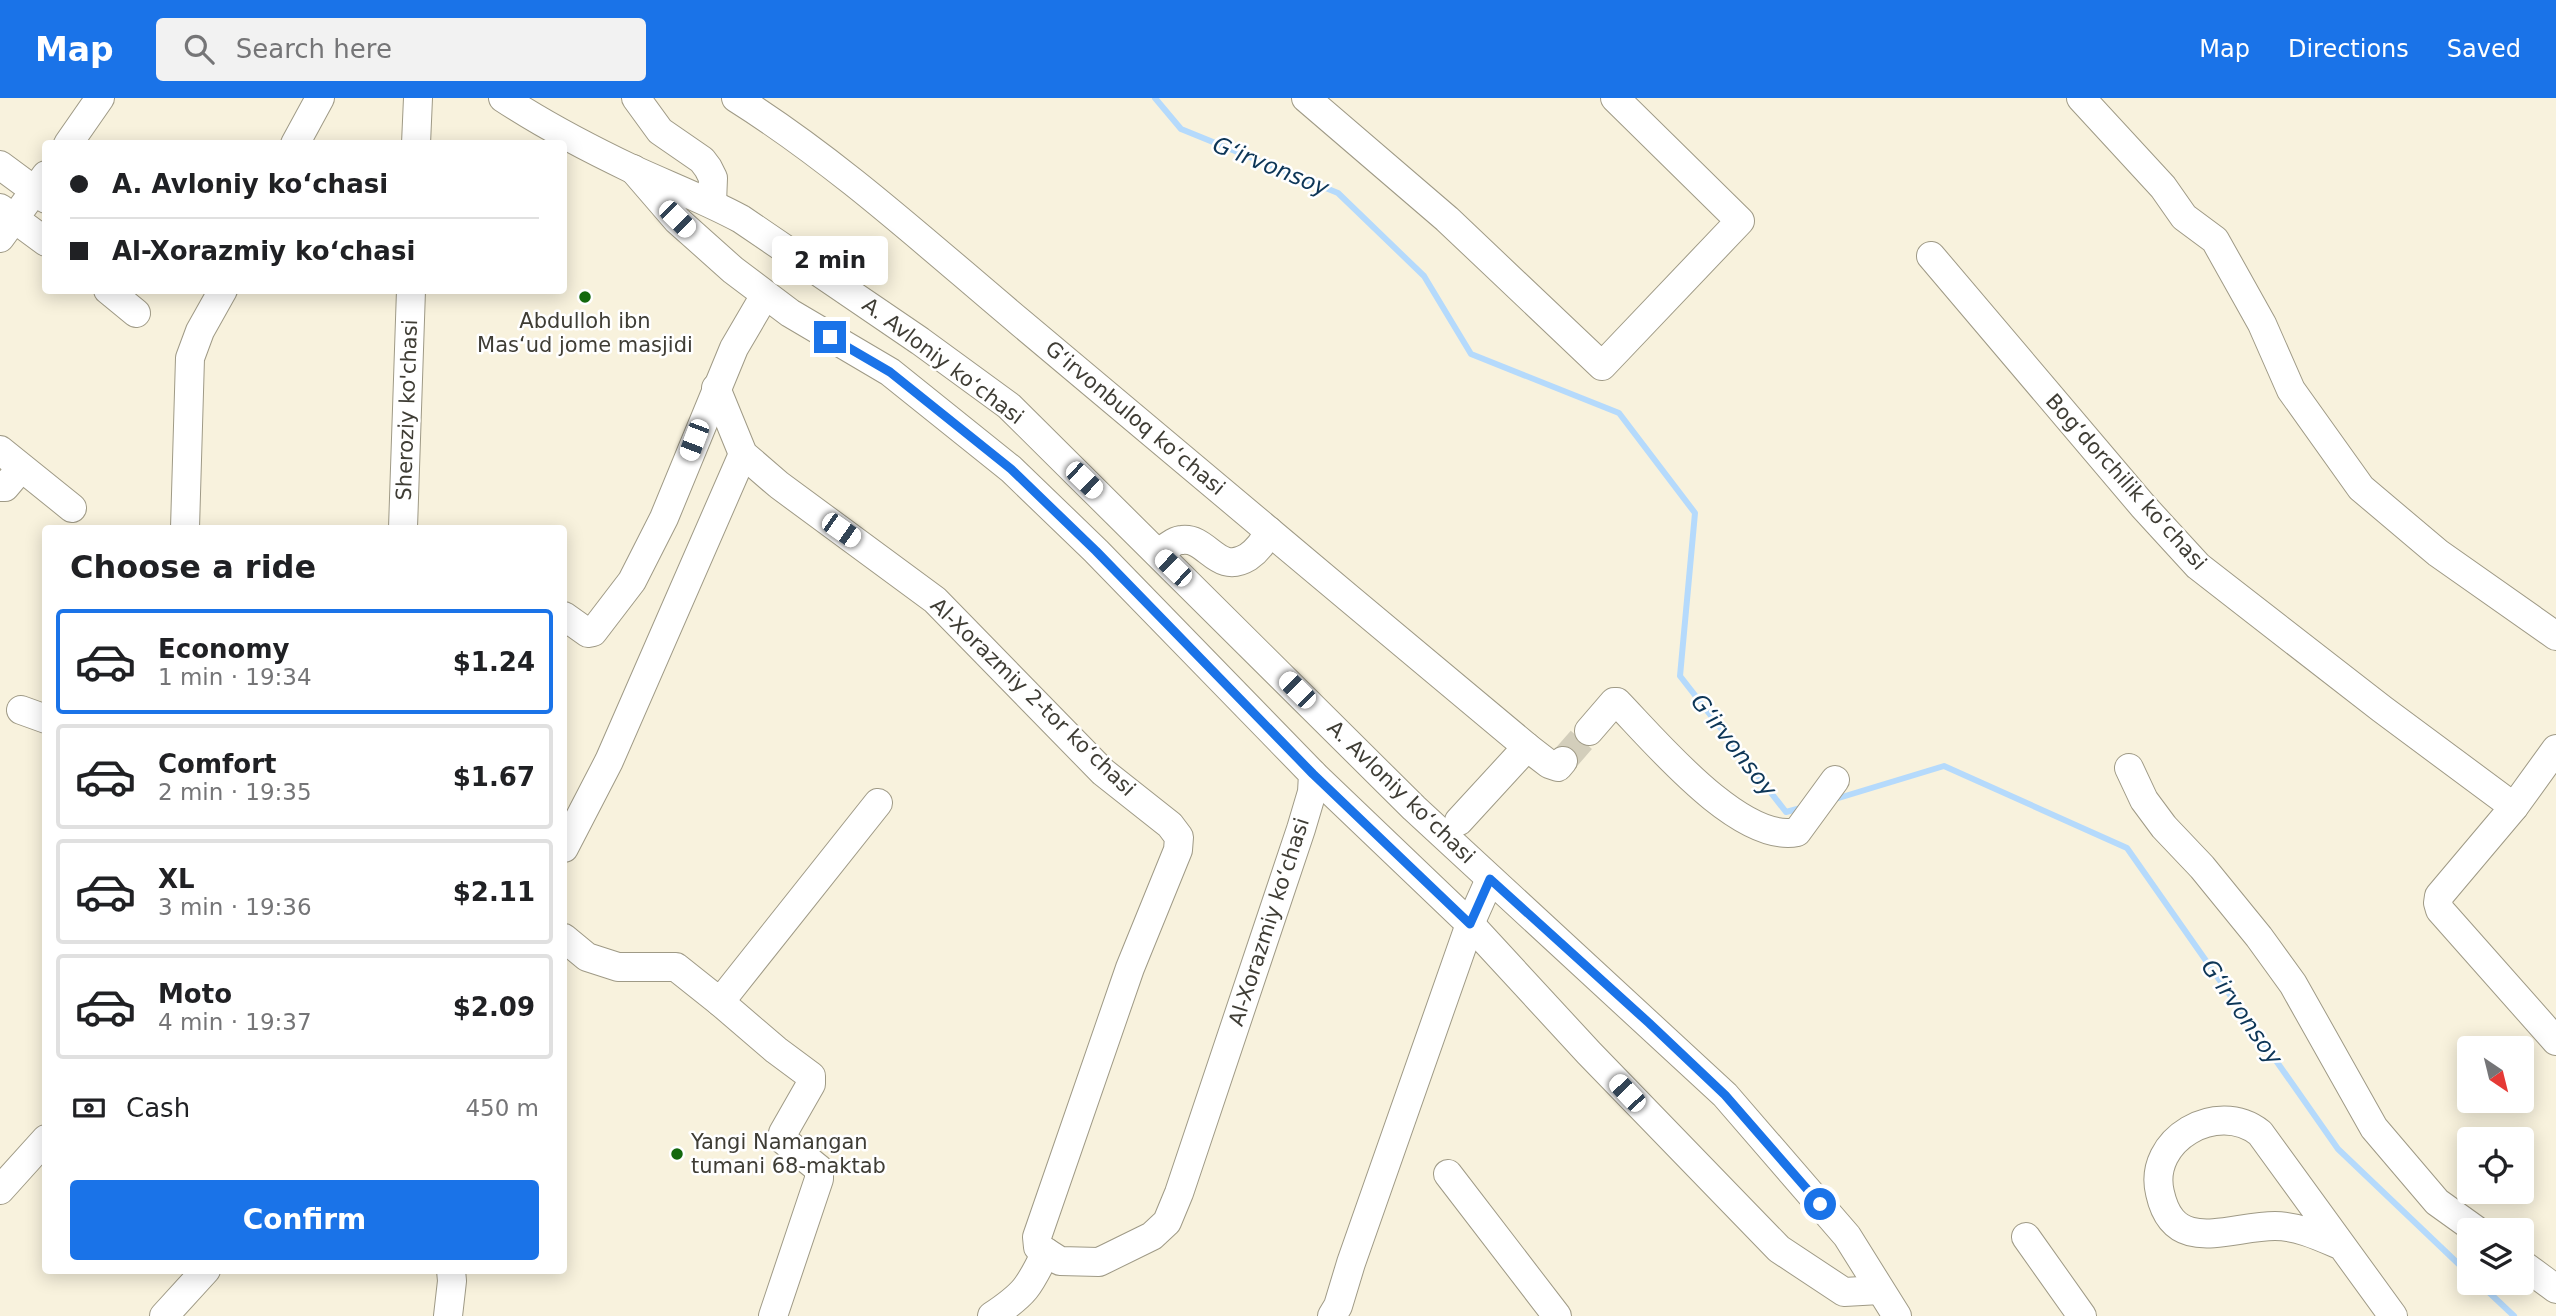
<!DOCTYPE html>
<html lang="en">
<head>
<meta charset="utf-8">
<style>
	body { margin:0; font-family:"DejaVu Sans",sans-serif; background:#f2f2f2; color:#202124; height:100vh; display:flex; flex-direction:column; font-size:26px; white-space:nowrap }
	* { box-sizing:border-box; margin:0 }
	p { font-size:23px; color:#757577 }
	.icon { flex:none; width:38px; height:38px; fill:none; stroke:currentColor; stroke-width:2; stroke-linecap:round; stroke-linejoin:round }
	.map { position:relative; flex:1; overflow:hidden }
	.side { position:absolute; left:42px; top:427px; width:525px; height:749px; display:flex; flex-direction:column; background:#fff; border-radius:7px; box-shadow:0 4px 18px #0003 }
	.side>* { flex:none }
	.guide { position:absolute; left:42px; top:42px; width:525px; height:154px; border-radius:7px; box-shadow:0 4px 18px #0003; display:grid; align-content:center; height:154px; padding:0 28px; background:#fff }
	.needle { width:46px; rotate:145deg }
	.tools { position:absolute; left:2457px; top:938px; display:grid; gap:14px }
	.tools a { display:grid; place-items:center; width:77px; height:77px; border-radius:7px; background:#fff; box-shadow:0 4px 18px #0003; font-size:35px }
	.end { position:absolute; width:32px; height:32px; margin:-16px; border:9px solid #1a73e8; background:#fff; box-shadow:0 0 0 4px #fff }
	.from { border-radius:50% }
	.bubble { position:absolute; height:49px; border-radius:7px; background:#fff; box-shadow:0 4px 18px #0003; font-size:23px; font-weight:600; line-height:49px; text-align:center }
	.car { position:absolute; width:21px; height:42px; margin:-21px -10px; border-radius:9px; box-shadow:0 0 5px 2px #0007; background:linear-gradient(#fff 24%,#345 0 40%,#fff 0 76%,#345 0 86%,#fff 0) }
	.guide b { display:flex; align-items:center; gap:24px; height:66px; font-size:26px }
	.guide b+b { border-top:2px solid #e0e0e0 }
	.guide i { width:18px; height:18px; background:#202124 }
	ul { padding:0; list-style:none }
	li { display:flex; align-items:center; gap:21px; height:105px; margin:0 14px 10px; padding:0 14px; border:4px solid #e0e0e0; border-radius:7px }
	li div { flex:1 }
	li b { display:block; font-size:26px }
	li em { font-style:normal; font-weight:600 }
	li.on { border-color:#1a73e8 }
	li>.icon { width:63px; height:63px; stroke-width:1.5 }
	h2 { padding:0 28px; font-size:32px; line-height:84px }
	.pay { display:flex; align-items:center; gap:18px; height:77px; padding:0 28px; font-size:26px }
	.pay p { margin-inline-start:auto }
	.button { display:flex; gap:14px; margin-top:auto; padding:14px 28px }
	.button a { flex:1; height:80px; border-radius:7px; background:#1a73e8; color:#fff; font-size:28px; font-weight:600; line-height:80px; text-align:center }
	header { display:flex; align-items:center; gap:42px; box-sizing:border-box; height:98px; padding:0 35px; background:#1a73e8; color:#fff }
	header strong { font-size:33px }
	nav { display:flex; gap:38px; margin-inline-start:auto; font-size:24px }
	.search { width:490px; height:63px; background:#f2f2f2; display:flex; align-items:center; gap:18px; box-sizing:border-box; padding:0 24px; border-radius:7px; color:#757577; font-size:26px }
	.map>svg:first-child { display:block }
</style>
</head>
<body>
<header>
<strong>Map</strong>
<div class="search"><svg class="icon" aria-label="search" viewBox="0 0 24 24"><circle cx="10" cy="10" r="6"/><path d="M15 15l6 6"/></svg>Search here</div>
<nav><a>Map</a><a>Directions</a><a>Saved</a></nav>
</header>
<div class="map">
<svg width="2556" height="1218" viewBox="0 0 2556 1218">
	<rect width="100%" height="100%" fill="#f8f2dd"/>
	<g fill="none" stroke-linecap="round" stroke-linejoin="round">
		<g stroke="#b5dafc" stroke-width="6">
			<path d="M1155 0 1181 31 1338 95 1424 178 1471 256 1619 315 1695 415 1680 578 1786 714 1801 710"/>
			<path d="M1832 702 1944 668 2127 750 2338 1051 2469 1176"/>
			<path d="M2479 1185 2514 1218"/>
		</g>
		<path stroke="#d3cebb" stroke-width="28" stroke-dasharray="28 14" stroke-linecap="butt" d="M1563 663 1589 633"/>
		<g stroke="#9f9a86" stroke-width="30">
			<g id="minor">
				<path d="M503 0C544 27 588 50 632 71 669 88 706 102 741 121L920 243 1009 308 1414 710 1725 997 1847 1138 1897 1218"/>
				<path d="M636 0 660 33 702 62 708 70 713 80 712 105"/>
				<path d="M736 0C839 65 928 147 1021 225 1190 367 1358 508 1527 649L1549 666 1558 669 1563 663"/>
				<path d="M1306 0 1447 121 1602 268 1740 123 1615 0"/>
				<path d="M2081 0 2163 89 2184 119 2215 142 2262 226 2291 292 2361 390 2438 455 2556 538"/>
				<path d="M68 46 100 0"/>
				<path d="M295 46 320 0"/>
				<path d="M416 46 418 0"/>
				<path d="M0 67 46 101"/>
				<path d="M633 71 677 122 733 172 790 215 890 274 1011 371 1096 453 1313 676 1312 694 1301 731 1179 1095 1167 1124 1152 1138 1099 1164 1060 1163 1038 1149 1037 1139 1130 870 1178 752 1179 739 1170 727 1103 674 935 502 779 387 743 356 716 290"/>
				<path d="M0 110 46 144"/>
				<path d="M0 140 46 77"/>
				<path d="M1931 158 2143 408 2198 468 2382 611 2514 709"/>
				<path d="M108 192 136 215"/>
				<path d="M0 352 72 410"/>
				<path d="M0 389H5L21 370"/>
				<path d="M185 430 190 260 200 233 223 192"/>
				<path d="M403 430 411 192"/>
				<path d="M1158 455C1165 451 1174 442 1182 442 1208 439 1217 478 1248 459 1258 452 1264 444 1269 433"/>
				<path d="M564 518 588 535 593 534 632 483 664 420 734 250 765 197"/>
				<path d="M21 612 46 621"/>
				<path d="M1589 633 1614 604H1617C1654 642 1740 746 1797 734L1835 682"/>
				<path d="M2556 651 2514 709 2439 798 2438 805 2440 812 2556 943"/>
				<path d="M2129 670 2144 702 2164 729 2202 769 2259 839 2293 886 2374 1030 2437 1104 2476 1132"/>
				<path d="M1313 676 1470 826 1589 955 1779 1151 1844 1194 1880 1192"/>
				<path d="M1459 723 1527 649"/>
				<path d="M564 750 609 663 743 356"/>
				<path d="M564 840 587 859 618 869H676L720 904 878 705"/>
				<path d="M720 904 776 952 811 978V986L783 1035 782 1041 819 1071V1081L773 1218"/>
				<path d="M1448 1076 1557 1218"/>
				<path d="M0 1092 46 1041"/>
				<path d="M2026 1139 2082 1218"/>
				<path d="M2342 1148C2321 1139 2298 1128 2275 1128 2229 1128 2174 1159 2160 1095 2147 1042 2217 1001 2260 1035L2393 1218"/>
				<path d="M2522 1166 2556 1191"/>
				<path d="M164 1218 206 1172"/>
				<path d="M448 1218 452 1183 451 1172"/>
				<path d="M992 1218C1025 1196 1029 1189 1046 1154"/>
				<path d="M1332 1218 1338 1208 1351 1165 1470 826 1490 781"/>
			</g>
		</g>
		<use href="#minor" stroke="#fff" stroke-width="28"/>
	</g>
	<g fill="none" stroke-linecap="round" stroke-linejoin="round">
		<path stroke="#1a73e8" stroke-width="9" d="M830 239 890 274 1011 371 1096 453 1313 676 1470 826 1490 781 1649 925 1725 997 1820 1106"/>
	</g>
	<g fill="#13680d" stroke="#fff" stroke-width="2.5">
		<circle cx="585" cy="199" r="7"/>
		<circle cx="677" cy="1056" r="7"/>
	</g>
	<g text-anchor="middle" stroke-width="5" stroke-linejoin="round" paint-order="stroke">
		<g font-size="21" fill="#3f3d35" stroke="#fff">
			<text x="585" y="230">Abdulloh ibn<tspan x="585" dy="24">Mas‘ud jome masjidi</tspan></text>
			<text x="691" y="1051" text-anchor="start">Yangi Namangan<tspan x="691" dy="24">tumani 68-maktab</tspan></text>
		</g>
		<g font-size="21" fill="#3f3d35" stroke="#fff">
			<text transform="translate(943 263) rotate(37)" y="7">A. Avloniy ko‘chasi</text>
			<text transform="translate(407 312) rotate(-88)" y="7">Sheroziy ko'chasi</text>
			<text transform="translate(1135 320) rotate(40)" y="7">Gʻirvonbuloq koʻchasi</text>
			<text transform="translate(2126 384) rotate(48)" y="7">Bogʻdorchilik koʻchasi</text>
			<text transform="translate(1033 599) rotate(44)" y="7">Al-Xorazmiy 2-tor koʻchasi</text>
			<text transform="translate(1401 694) rotate(44)" y="7">A. Avloniy ko‘chasi</text>
			<text transform="translate(1269 824) rotate(-72)" y="7">Al-Xorazmiy koʻchasi</text>
		</g>
		<g font-size="23" font-style="italic" fill="#0d3657" stroke="#fff">
			<text transform="translate(1271 68) rotate(22)" y="8">G‘irvonsoy</text>
			<text transform="translate(1734 647) rotate(52)" y="8">G‘irvonsoy</text>
			<text transform="translate(2242 914) rotate(55)" y="8">G‘irvonsoy</text>
		</g>
	</g>
</svg>
<div class="tools">
<a><svg class="needle" viewBox="-14 -14 28 28"><path d="M0-13l5 13h-10z" fill="#e53935"/><path d="M0 13l5-13h-10z" fill="#757577"/></svg></a>
<a><svg class="icon" aria-label="locate" viewBox="0 0 24 24"><circle cx="12" cy="12" r="6"/><path d="M12 2v4M12 18v4M2 12h4M18 12h4"/></svg></a>
<a><svg class="icon" aria-label="layers" viewBox="0 0 24 24"><path d="M12 4l9 5-9 5-9-5zM3 14l9 5 9-5"/></svg></a>
</div>
<i class="end from" style="left:1820px;top:1106px"></i>
<i class="end" style="left:830px;top:239px"></i>
<div class="bubble" style="left:772px;top:138px;width:116px">2 min</div>
<i class="car" style="left:677px;top:121px;rotate:135deg"></i>
<i class="car" style="left:694px;top:342px;rotate:201deg"></i>
<i class="car" style="left:1084px;top:382px;rotate:134deg"></i>
<i class="car" style="left:841px;top:432px;rotate:125deg"></i>
<i class="car" style="left:1173px;top:470px;rotate:314deg"></i>
<i class="car" style="left:1297px;top:592px;rotate:315deg"></i>
<i class="car" style="left:1627px;top:995px;rotate:317deg"></i>
<div class="guide">
<b><i class="from"></i>A. Avloniy ko‘chasi</b>
<b><i></i>Al-Xorazmiy koʻchasi</b>
</div>
<section class="side">
<h2>Choose a ride</h2>
<ul>
<li class="on"><svg class="icon" aria-label="car" viewBox="0 0 24 24"><path d="M5 17H2v-5l4-1 3-4h7l3 4 3 1v5h-3M9 17h6M6 11h13"/><circle cx="7" cy="17" r="2"/><circle cx="17" cy="17" r="2"/></svg><div><b>Economy</b><p>1 min · 19:34</p></div><em>$1.24</em></li>
<li><svg class="icon" aria-label="car" viewBox="0 0 24 24"><path d="M5 17H2v-5l4-1 3-4h7l3 4 3 1v5h-3M9 17h6M6 11h13"/><circle cx="7" cy="17" r="2"/><circle cx="17" cy="17" r="2"/></svg><div><b>Comfort</b><p>2 min · 19:35</p></div><em>$1.67</em></li>
<li><svg class="icon" aria-label="car" viewBox="0 0 24 24"><path d="M5 17H2v-5l4-1 3-4h7l3 4 3 1v5h-3M9 17h6M6 11h13"/><circle cx="7" cy="17" r="2"/><circle cx="17" cy="17" r="2"/></svg><div><b>XL</b><p>3 min · 19:36</p></div><em>$2.11</em></li>
<li><svg class="icon" aria-label="car" viewBox="0 0 24 24"><path d="M5 17H2v-5l4-1 3-4h7l3 4 3 1v5h-3M9 17h6M6 11h13"/><circle cx="7" cy="17" r="2"/><circle cx="17" cy="17" r="2"/></svg><div><b>Moto</b><p>4 min · 19:37</p></div><em>$2.09</em></li>
</ul>
<div class="pay"><svg class="icon" aria-label="cash" viewBox="0 0 24 24"><path d="M3 7h18v10H3z"/><circle cx="12" cy="12" r="2"/></svg>Cash<p>450 m</p></div>
<div class="button"><a>Confirm</a></div>
</section>
</div>
</body>
</html>
